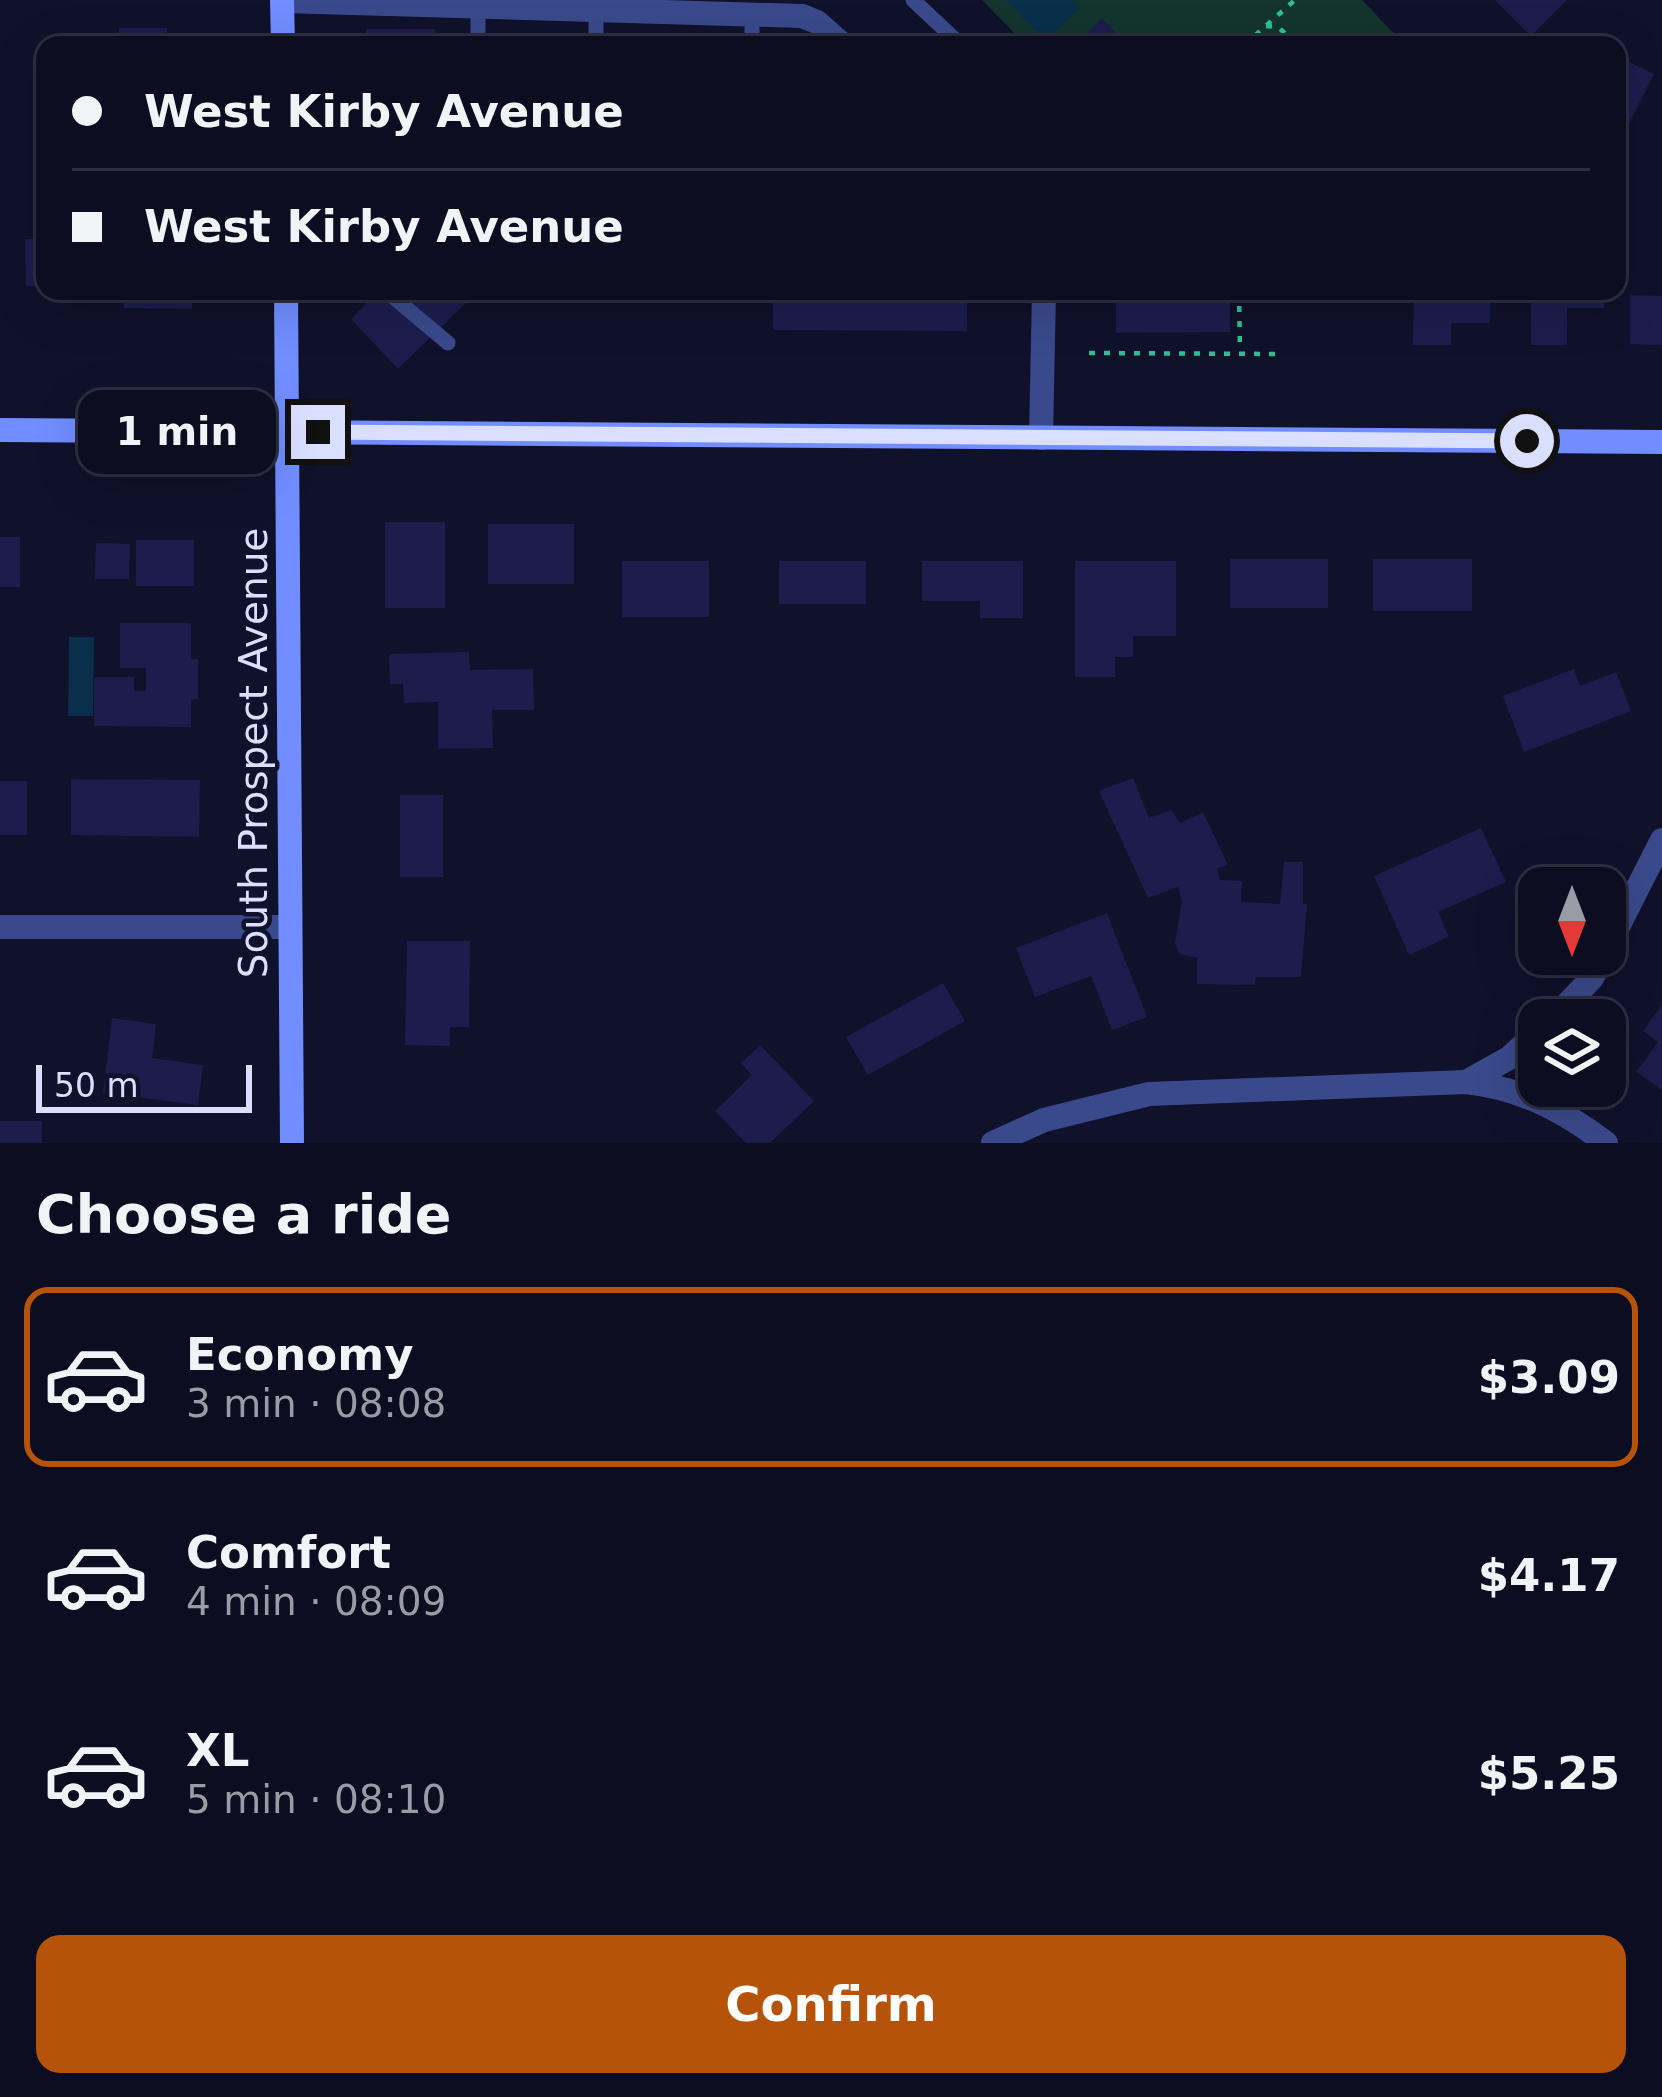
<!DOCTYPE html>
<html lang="en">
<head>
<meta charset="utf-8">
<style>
	body { margin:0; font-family:"DejaVu Sans",sans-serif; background:#151629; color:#f1f3f6; height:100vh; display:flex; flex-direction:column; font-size:45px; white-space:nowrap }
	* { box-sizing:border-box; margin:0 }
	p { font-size:39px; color:#9a9ca5 }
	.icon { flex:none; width:66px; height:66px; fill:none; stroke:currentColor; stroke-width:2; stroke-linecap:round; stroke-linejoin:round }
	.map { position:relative; height:1143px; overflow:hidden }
	.panel { display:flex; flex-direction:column; background:#0c0d20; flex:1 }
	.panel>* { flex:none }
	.hud { position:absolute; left:36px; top:36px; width:1590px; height:264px; border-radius:24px; box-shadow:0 12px 48px #0002,0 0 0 3px #2c2d3e; display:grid; align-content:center; height:264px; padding:0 36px; background:#0c0d20 }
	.needle { width:78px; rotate:180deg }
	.tools { position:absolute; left:1518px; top:867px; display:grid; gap:24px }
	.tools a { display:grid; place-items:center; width:108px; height:108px; border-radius:24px; background:#0c0d20; box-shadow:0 12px 48px #0002,0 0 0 3px #2c2d3e; font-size:60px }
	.scale { position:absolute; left:36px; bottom:30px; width:216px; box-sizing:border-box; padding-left:12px; border:6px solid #dadeff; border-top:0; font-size:33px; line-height:42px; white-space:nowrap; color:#dadeff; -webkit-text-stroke:9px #10112b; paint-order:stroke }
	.end { position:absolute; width:54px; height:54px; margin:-27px; border:15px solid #dadeff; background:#111; box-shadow:0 0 0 6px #111 }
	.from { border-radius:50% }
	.bubble { position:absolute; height:84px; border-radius:24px; background:#0c0d20; box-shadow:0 12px 48px #0002,0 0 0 3px #2c2d3e; font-size:39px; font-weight:600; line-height:84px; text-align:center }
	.hud b { display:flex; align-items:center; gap:42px; height:114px; font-size:45px }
	.hud b+b { border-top:3px solid #2c2d3e }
	.hud i { width:30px; height:30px; background:#f1f3f6 }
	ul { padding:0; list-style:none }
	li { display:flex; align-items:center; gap:36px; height:180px; margin:0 24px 18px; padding:0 12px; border:6px solid transparent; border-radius:24px }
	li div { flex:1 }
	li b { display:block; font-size:45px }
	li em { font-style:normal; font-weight:600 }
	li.active { border-color:#b45309 }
	li>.icon { width:108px; height:108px; stroke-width:1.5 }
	h2 { padding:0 36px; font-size:54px; line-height:144px }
	.cta { display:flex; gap:24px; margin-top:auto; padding:24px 36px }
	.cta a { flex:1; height:138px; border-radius:24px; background:#b45309; color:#fff; font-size:48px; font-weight:600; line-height:138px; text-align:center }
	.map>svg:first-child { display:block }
</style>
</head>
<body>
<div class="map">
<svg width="1662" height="1143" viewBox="0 0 1662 1143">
	<rect width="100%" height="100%" fill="#10112b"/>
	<path fill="#13352d" d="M982 0H1362L1405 45H1026Z"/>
	<g fill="#0a2f4b">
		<path d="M1006 0H1073L1080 8 1045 41Z"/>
		<path d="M69 637H94L93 716H68Z"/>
	</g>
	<g fill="#1c1d4c">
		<path d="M1495 0H1567L1531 36Z"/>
		<path d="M1102 18 1127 45H1075Z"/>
		<rect x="119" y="28" width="48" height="17"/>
		<path d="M366 29H435L436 45H366Z"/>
		<path d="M1617 56 1654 74 1617 147Z"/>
		<path d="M25 239H45V286H26Z"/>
		<path d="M124 291H193L192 309 124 308Z"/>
		<path d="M379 291H478L398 369 351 319Z"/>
		<path d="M773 291H967V331L773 330Z"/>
		<path d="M1116 291H1230V332L1116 333Z"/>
		<path d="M1414 291H1490V323H1451V345H1413Z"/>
		<path d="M1531 291H1604V308H1567V345H1531Z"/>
		<path d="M1630 295 1662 296V345L1630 344Z"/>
		<rect x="385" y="522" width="60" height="86"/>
		<rect x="488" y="524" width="86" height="60"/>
		<rect x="0" y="537" width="20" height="50"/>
		<rect x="136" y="540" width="58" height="46"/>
		<path d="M96 543 130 544 129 579H95Z"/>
		<rect x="1230" y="559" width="98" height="49"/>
		<rect x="1373" y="559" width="99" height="52"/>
		<rect x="622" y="561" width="87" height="56"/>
		<rect x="779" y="561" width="87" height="43"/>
		<path d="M922 561H1023V618H980V601H922Z"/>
		<path d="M1075 561H1176V636H1133V657H1115V677H1075Z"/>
		<path d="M120 623H191V659H198V699H191V727L94 726V677H134V691H146V668H120Z"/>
		<path d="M469 652 470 670 533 669 534 710H492L493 748 438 749V702L404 703 403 684H390L389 654Z"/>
		<path d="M1574 669 1580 686 1616 672 1631 711 1524 752 1503 696Z"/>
		<path d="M1133 778 1149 818 1171 810 1180 823 1203 812 1228 865 1217 868 1220 880 1242 881 1241 902 1280 904 1284 862H1303V904H1307L1301 977H1256L1255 985 1197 984V958L1180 954 1175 944 1182 901 1178 887 1148 898 1099 791Z"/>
		<path d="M71 779 200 780 199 837 71 835Z"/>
		<rect x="0" y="781" width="27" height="54"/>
		<rect x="400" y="795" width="43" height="82"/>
		<path d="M1481 828 1506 882 1438 912 1449 937 1409 955 1374 876Z"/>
		<path d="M1107 913 1147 1017 1112 1030 1091 976 1035 997 1016 948Z"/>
		<path d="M407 941H470L469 1027H450V1046L405 1045Z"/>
		<path d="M943 983 965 1021 868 1075 846 1037Z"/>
		<path d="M1662 1005V1090L1636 1072 1658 1042 1643 1031Z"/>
		<path d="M112 1018 156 1024 152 1058 203 1065 198 1105 103 1093Z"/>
		<path d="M760 1045 814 1101 770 1143H746L715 1111 752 1075 741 1063Z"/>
		<rect x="0" y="1121" width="42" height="22"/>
	</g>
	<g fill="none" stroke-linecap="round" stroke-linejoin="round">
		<g stroke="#2dc097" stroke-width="4.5" stroke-dasharray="6 9" stroke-linecap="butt">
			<path d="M1266 26 1278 27 1298 45"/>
			<path d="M1244 45 1295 0"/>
			<path d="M1239 291 1240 351"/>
			<path d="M1089 353 1279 354"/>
		</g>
		<g stroke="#3a498b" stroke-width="15">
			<path d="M913 0 961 45"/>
			<path d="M596 12V45"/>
			<path d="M478 45V8"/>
			<path d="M752 45V14"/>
			<path d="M386 291 448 343"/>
		</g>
		<g stroke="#3a498b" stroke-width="24">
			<path d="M282 1 802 16 817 22 843 45"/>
			<path d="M1041 438 1044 291"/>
			<path d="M0 927H289"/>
			<path d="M1552 1020 1592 978 1662 840"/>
			<path d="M1466 1082 1509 1058 1539 1031"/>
			<path d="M993 1143 1044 1120 1149 1094 1466 1082C1520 1088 1563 1110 1606 1143"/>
		</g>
		<g stroke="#718dff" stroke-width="24">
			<path d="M282 0 283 45"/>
			<path d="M286 291 292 1143"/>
			<path d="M0 430 1662 442"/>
		</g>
	</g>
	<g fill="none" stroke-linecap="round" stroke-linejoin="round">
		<path stroke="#dadeff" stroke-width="15" d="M318 432 1527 441"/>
	</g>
	<g text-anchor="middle" stroke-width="9" stroke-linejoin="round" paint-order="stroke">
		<g font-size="39" fill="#dadeff" stroke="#10112b">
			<text transform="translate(253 753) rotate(-90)" y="14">South Prospect Avenue</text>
		</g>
	</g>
</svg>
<div class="tools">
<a><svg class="needle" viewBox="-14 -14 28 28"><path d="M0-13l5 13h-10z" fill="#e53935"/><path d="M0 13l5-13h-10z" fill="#9a9ca5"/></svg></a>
<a><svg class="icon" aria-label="layers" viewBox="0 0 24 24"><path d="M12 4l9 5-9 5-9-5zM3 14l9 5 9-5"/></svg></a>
</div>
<div class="scale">50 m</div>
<i class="end from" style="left:1527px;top:441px"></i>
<i class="end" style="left:318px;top:432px"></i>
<div class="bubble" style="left:78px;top:390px;width:198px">1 min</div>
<div class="hud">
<b><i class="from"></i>West Kirby Avenue</b>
<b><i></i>West Kirby Avenue</b>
</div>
</div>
<section class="panel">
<h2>Choose a ride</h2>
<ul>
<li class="active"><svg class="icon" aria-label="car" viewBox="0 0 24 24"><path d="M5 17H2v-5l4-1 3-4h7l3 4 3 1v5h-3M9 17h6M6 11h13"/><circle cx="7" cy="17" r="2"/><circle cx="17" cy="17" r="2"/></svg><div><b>Economy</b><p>3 min · 08:08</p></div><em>$3.09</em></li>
<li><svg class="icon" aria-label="car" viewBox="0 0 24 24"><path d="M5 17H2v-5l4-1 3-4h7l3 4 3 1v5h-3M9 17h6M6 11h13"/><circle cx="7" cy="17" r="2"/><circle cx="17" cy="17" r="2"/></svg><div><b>Comfort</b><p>4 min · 08:09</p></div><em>$4.17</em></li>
<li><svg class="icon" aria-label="car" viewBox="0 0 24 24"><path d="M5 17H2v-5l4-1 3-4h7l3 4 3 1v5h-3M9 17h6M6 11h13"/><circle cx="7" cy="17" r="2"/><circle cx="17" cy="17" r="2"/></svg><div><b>XL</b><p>5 min · 08:10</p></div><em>$5.25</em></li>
</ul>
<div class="cta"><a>Confirm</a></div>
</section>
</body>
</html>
